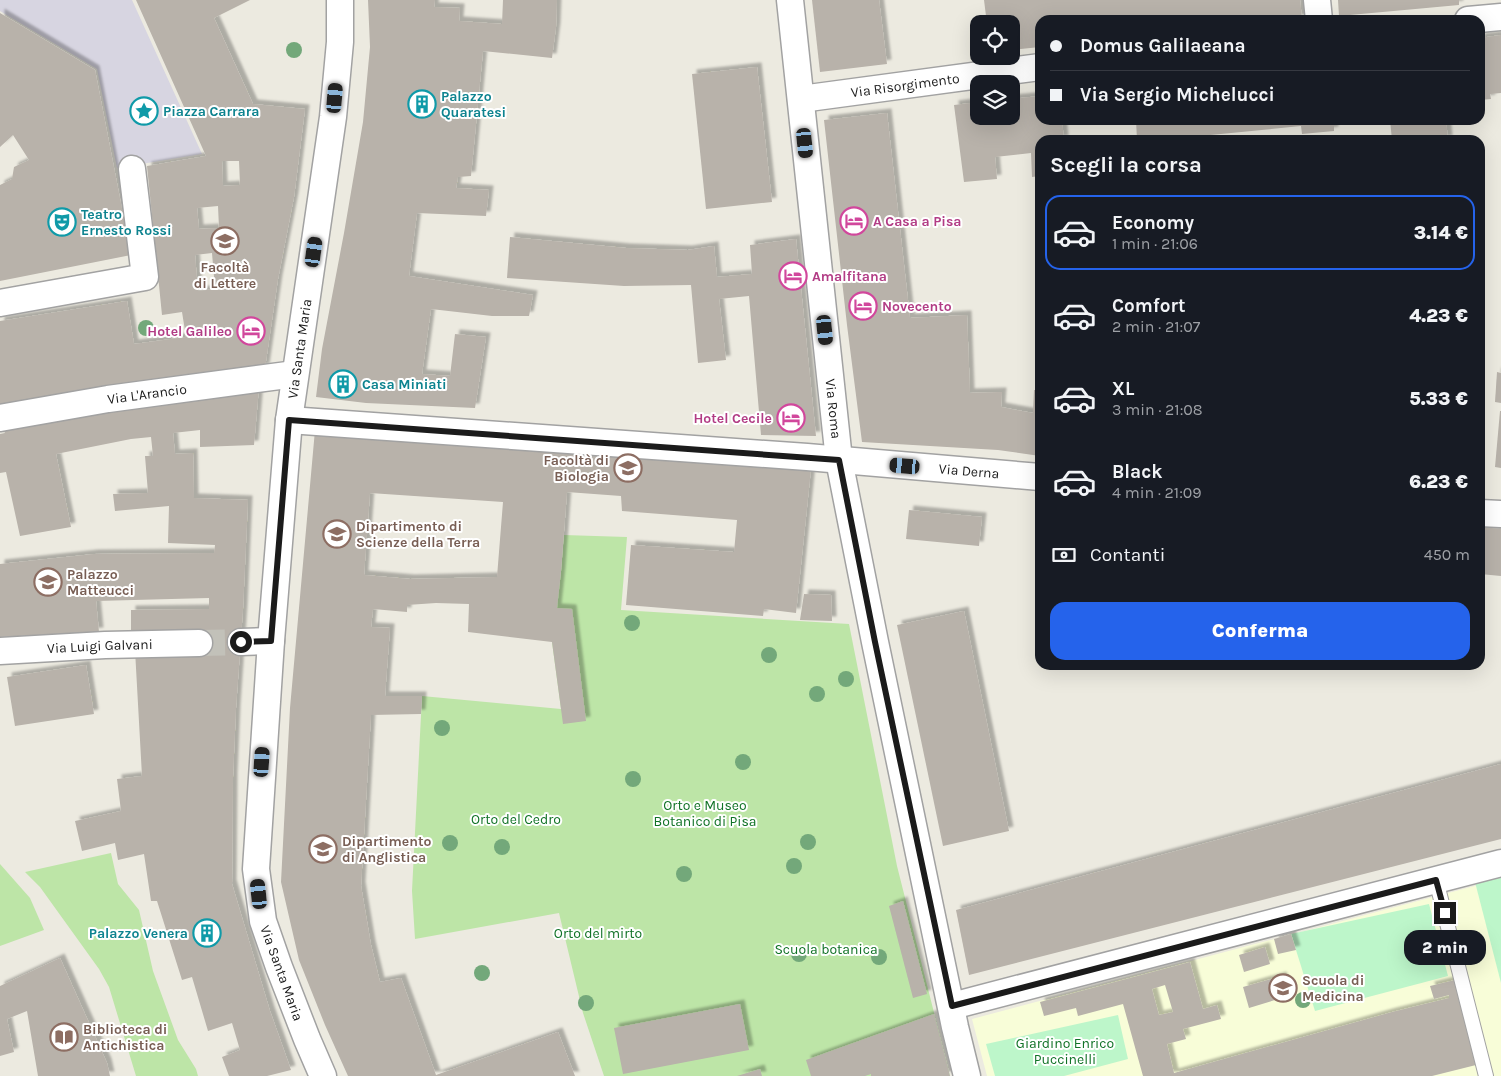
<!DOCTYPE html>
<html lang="it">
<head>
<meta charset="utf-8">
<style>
	body { margin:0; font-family:Karla,sans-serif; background:#20242c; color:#f1f3f6; height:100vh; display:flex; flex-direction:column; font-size:19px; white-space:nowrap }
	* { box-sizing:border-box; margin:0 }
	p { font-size:16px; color:#9ea1a6 }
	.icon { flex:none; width:28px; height:28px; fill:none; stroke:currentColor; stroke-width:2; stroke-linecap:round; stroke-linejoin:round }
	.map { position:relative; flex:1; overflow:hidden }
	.details { position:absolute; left:1035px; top:135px; width:450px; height:535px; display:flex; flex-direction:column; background:#171b24; border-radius:15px; box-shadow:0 5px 20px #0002 }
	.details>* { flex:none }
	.hud { position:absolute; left:1035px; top:15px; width:450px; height:110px; border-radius:15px; box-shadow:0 5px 20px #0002; display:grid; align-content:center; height:110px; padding:0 15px; background:#171b24 }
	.tools { position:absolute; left:970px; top:15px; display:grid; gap:10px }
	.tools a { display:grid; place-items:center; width:50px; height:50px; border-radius:10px; background:#171b24; box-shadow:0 5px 20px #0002; font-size:25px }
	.end { position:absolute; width:22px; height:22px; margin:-11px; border:6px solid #1b1b1b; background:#fff; box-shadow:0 0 0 2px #fff }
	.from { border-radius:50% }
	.bubble { position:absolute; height:35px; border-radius:15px; background:#171b24; box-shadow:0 5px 20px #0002; font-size:16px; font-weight:800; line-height:35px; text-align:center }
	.car { position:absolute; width:15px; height:30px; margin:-15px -8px; border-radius:6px; box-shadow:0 0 4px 1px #0007; background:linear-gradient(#222 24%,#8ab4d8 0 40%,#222 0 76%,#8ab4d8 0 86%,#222 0) }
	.hud b { display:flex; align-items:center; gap:18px; height:48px; font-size:19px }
	.hud b+b { border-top:1px solid #363941 }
	.hud i { width:12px; height:12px; background:#f1f3f6 }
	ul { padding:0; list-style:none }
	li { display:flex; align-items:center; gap:15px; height:75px; margin:0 10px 8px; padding:0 5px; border:2px solid transparent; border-radius:15px }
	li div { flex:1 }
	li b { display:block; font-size:19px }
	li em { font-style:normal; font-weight:800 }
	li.selected { border-color:#2563eb }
	li>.icon { width:45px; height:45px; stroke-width:1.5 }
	h2 { padding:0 15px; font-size:22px; line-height:60px }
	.pay { display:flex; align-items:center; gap:12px; height:55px; padding:0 15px; font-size:19px }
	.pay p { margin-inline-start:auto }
	.button { display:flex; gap:10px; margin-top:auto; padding:10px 15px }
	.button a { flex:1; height:58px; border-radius:15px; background:#2563eb; color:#fff; font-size:20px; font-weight:800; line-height:58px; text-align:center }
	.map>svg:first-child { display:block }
</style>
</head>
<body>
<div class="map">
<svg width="1501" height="1076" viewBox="0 0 1501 1076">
	<defs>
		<filter id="shadow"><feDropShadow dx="4.5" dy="-4.5" stdDeviation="1" flood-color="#0004"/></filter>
	</defs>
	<rect width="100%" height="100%" fill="#eceae0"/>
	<path fill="#f8fdd8" d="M1501 879V1076H987L972 1019Z"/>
	<g fill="#bde5a7">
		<path d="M564 535 627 537 621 610 849 624 897 866 950 1076H604L583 1013 559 913 415 939 412 891 422 696 561 709 552 642 561 571Z"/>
		<path d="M111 853 118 884 139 910 153 971 178 1040 196 1069 198 1076H136L109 987 99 969 40 887 25 872Z"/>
		<path d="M0 864 30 898 44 930 0 946Z"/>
	</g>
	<g fill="#bdf6ca">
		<path d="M1501 878V983L1475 882Z"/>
		<path d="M1429 904 1448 976 1315 1011 1291 934Z"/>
		<path d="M1118 1015 1128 1059 1064 1076H995L986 1044Z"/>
	</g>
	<path fill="#d7d5e1" d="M0 0H132L202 154 117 168 97 69 0 11Z"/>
	<g fill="#b8b2aa" fill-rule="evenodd" filter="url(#shadow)">
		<path d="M136 0H250L214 18 253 104 305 109 294 197 278 279 265 368 0 409V321L127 301 134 344 186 337 182 312 162 315 147 166 206 156ZM222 161H239L240 185 223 186ZM218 206 219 228 199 229 197 208ZM212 253 215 289 198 291 195 255Z"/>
		<path d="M368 0H435L434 7 460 8 459 21 502 24 503 0H557L556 27 552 58 483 51 471 176 458 177 456 188 489 190 486 216 417 213 409 276 533 295 529 316H492L431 309 422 374 450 376 455 334 486 337 475 408 366 403 316 397 322 349 344 233 363 122 370 47Z"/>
		<path d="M812 0H879L887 64 820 72Z"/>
		<path d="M984 0H1300L1302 19 1040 20V47L1011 50V24H987Z"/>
		<path d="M1338 0H1459V5L1339 16Z"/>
		<path d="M0 13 95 70 131 255 0 281V185L12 179 14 167 29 160 13 135 0 147Z"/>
		<path d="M1501 35V93L1490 94 1491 99 1480 100V38Z"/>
		<path d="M757 67 772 202 706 209 692 74Z"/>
		<path d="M1040 96V120H1062L1064 140H1040V176L1032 177 1031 153 995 157 997 179 964 182 954 105 979 102V116H1011V99Z"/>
		<path d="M887 113 910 318 967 315 970 393 1002 392 1001 407 1033 413 1034 390H1040V456L998 450 862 442 847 325 824 120Z"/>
		<path d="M1136 120H1352V121L1334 124V131L1302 134 1301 126 1180 138V140H1137Z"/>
		<path d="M1390 120H1446L1448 140H1392Z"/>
		<path d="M510 237 626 248 688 250 714 246 717 277 752 274 750 245 796 239 816 436 761 435 749 296 719 299 726 360 698 363 691 285 624 286 507 278Z"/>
		<path d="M1497 372 1501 373V403L1495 402Z"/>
		<path d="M259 387 254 445 200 447V430L173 433 175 454 193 453 194 498 248 500 243 609 236 708 233 777 232 884 270 1011 291 1070 267 1076H229L222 1057 240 1050 232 1023 208 1031 192 977 182 980 157 901H151L144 854 118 860 115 843 82 851 75 821 121 811 117 779 142 776 135 650 131 636V610L209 609V598L96 601 99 632 0 637V564L94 554 214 553 215 545 168 543 169 506 115 511 113 494 148 493 145 456H153L151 437 131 439 56 454 71 527 20 536 6 472 0 473V434L5 433 4 428Z"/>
		<path d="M1500 411H1501V468L1495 467Z"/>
		<path d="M315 430 811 469 796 613 764 609 763 616 626 605 631 545 734 552 737 520 622 511 621 496 567 492 561 571 557 608 572 609 586 721 563 724 552 642 468 632 469 604 436 603 407 605V612L373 609 371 627 390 628 385 696H422L421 714 371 715 361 886 371 945 380 982 401 978 436 1075 558 1032 575 1076H348L325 1025 299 960 281 882 290 708ZM370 493 503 502 497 577 410 579 364 575Z"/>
		<path d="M909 510 982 517 979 546 906 539Z"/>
		<path d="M1480 527 1501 529V576L1480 574Z"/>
		<path d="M804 594 831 595 832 621 800 620Z"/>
		<path d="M964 611 1009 831 943 846 897 625Z"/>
		<path d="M86 665 94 714 15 726 7 677Z"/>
		<path d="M1501 764V839L969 975 956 910Z"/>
		<path d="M903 901 927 994 913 998 889 906Z"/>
		<path d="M1291 934 1296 950 1278 954 1274 939Z"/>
		<path d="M1265 947 1270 964 1244 972 1239 955Z"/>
		<path d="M60 958 107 1063 110 1076H38L27 1011 7 1019 14 1052 0 1056V986Z"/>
		<path d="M1190 962 1203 1009 1217 1005 1221 1019 1183 1029 1186 1039 1167 1044 1174 1073 1392 1012 1449 998V995L1434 999 1430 986 1455 980 1476 1065 1432 1076H1143L1123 1004 1078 1016 1076 1008 1044 1016 1040 1002ZM1165 985 1173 1012 1159 1015 1152 989Z"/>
		<path d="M1282 976 1288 996 1249 1008 1243 987Z"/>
		<path d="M740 1004 749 1050 623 1074 614 1028Z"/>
		<path d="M934 1014 950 1076H871V1074L865 1076H811L806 1060Z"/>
		<path d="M760 1069 762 1076H737Z"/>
	</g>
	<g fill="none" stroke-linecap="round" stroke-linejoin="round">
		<path stroke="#c2c1b9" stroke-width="26" stroke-dasharray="26 13" stroke-linecap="butt" d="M199 643 241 642"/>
		<g stroke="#a2a2a2" stroke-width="16">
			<path id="lane" d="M1436 880 1486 1076"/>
		</g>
		<g stroke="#a2a2a2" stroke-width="29">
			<g id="street">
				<path id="s1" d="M790 0 839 460 875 642 955 1027 967 1076"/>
				<path d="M1317 0 1319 20"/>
				<path d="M1468 20 1501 17"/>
				<path id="s2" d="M801 99 1040 67"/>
				<path d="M0 303 145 277 132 169"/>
				<path id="s3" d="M0 418 108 399 295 374"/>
				<path id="s4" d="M289 420 807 457 1040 477"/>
				<path d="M1480 513 1501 514"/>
				<path d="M241 642 271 641"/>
				<path id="s5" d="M0 651 105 645 199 643"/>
				<path d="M952 1006 1501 863"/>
				<path id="s6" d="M323 1076 307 1039 279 967 263 921 256 869 271 641 289 420 333 117 340 42V0"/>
			</g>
		</g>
		<use href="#lane" stroke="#fff" stroke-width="14"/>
		<use href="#street" stroke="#fff" stroke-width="26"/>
	</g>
	<g fill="#73a87a">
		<circle cx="294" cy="50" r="8"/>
		<circle cx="146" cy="328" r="8"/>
		<circle cx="632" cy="623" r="8"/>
		<circle cx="769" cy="655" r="8"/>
		<circle cx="846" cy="679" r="8"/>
		<circle cx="817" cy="694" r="8"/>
		<circle cx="442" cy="728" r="8"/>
		<circle cx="743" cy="762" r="8"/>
		<circle cx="633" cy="779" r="8"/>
		<circle cx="808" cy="842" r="8"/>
		<circle cx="450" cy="843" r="8"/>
		<circle cx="502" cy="847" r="8"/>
		<circle cx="794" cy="866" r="8"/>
		<circle cx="684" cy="874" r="8"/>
		<circle cx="799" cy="954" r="8"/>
		<circle cx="879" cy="957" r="8"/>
		<circle cx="482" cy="973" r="8"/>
		<circle cx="1303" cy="1000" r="8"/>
		<circle cx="586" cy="1003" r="8"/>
	</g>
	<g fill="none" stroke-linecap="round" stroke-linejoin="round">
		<path stroke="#1b1b1b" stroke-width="6" d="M241 642 271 641 289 420 839 460 875 642 952 1006 1436 880 1445 913"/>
	</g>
	<defs>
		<g id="building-ring" transform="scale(1.4375)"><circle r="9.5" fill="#fff" stroke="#0f9aa8" stroke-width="1.5"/><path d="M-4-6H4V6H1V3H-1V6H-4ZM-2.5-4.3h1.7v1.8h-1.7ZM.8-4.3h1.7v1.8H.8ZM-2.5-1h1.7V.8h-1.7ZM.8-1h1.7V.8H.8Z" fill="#0f9aa8"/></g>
		<g id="sight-ring" transform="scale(1.4375)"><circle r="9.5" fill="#fff" stroke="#0f9aa8" stroke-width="1.5"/><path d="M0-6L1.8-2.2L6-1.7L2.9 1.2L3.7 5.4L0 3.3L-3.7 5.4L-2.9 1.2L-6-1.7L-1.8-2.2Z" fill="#0f9aa8"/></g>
		<g id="hotel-ring" transform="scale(1.4375)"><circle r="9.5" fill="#fff" stroke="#d1479c" stroke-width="1.5"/><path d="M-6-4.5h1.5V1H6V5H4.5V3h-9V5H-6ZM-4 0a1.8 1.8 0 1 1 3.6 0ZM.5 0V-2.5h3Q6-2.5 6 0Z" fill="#d1479c"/></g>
		<g id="theatre-ring" transform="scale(1.4375)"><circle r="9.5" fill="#fff" stroke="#0f9aa8" stroke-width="1.5"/><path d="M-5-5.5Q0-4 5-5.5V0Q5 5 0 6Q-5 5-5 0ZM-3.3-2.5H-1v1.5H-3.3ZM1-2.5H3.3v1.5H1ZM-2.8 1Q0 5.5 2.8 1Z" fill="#0f9aa8"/></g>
		<g id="university-ring" transform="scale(1.4375)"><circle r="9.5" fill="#fff" stroke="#8d6e63" stroke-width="1.5"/><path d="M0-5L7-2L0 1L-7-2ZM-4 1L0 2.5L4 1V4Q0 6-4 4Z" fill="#8d6e63"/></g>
		<g id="library-ring" transform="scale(1.4375)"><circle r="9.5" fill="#fff" stroke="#8d6e63" stroke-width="1.5"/><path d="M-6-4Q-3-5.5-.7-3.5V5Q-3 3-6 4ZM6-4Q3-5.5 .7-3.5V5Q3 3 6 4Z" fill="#8d6e63"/></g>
	</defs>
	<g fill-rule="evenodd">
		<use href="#building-ring" x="422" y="104"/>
		<use href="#sight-ring" x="144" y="111"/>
		<use href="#hotel-ring" x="854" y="221"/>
		<use href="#theatre-ring" x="62" y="222"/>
		<use href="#university-ring" x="225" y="241"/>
		<use href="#hotel-ring" x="793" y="276"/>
		<use href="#hotel-ring" x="863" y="306"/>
		<use href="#hotel-ring" x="251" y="331"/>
		<use href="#building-ring" x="343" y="384"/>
		<use href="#hotel-ring" x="791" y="418"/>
		<use href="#university-ring" x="628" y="468"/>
		<use href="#university-ring" x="337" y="534"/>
		<use href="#university-ring" x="48" y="582"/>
		<use href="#university-ring" x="323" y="849"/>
		<use href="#building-ring" x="207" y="933"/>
		<use href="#university-ring" x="1283" y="988"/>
		<use href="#library-ring" x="64" y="1037"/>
	</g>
	<g text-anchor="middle" stroke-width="4" stroke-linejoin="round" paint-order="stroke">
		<g font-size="14" fill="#1b1b1b" stroke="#fff">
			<text dy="5" stroke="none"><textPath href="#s2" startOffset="105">Via Risorgimento</textPath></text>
			<text dy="5" stroke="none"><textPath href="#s6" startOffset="741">Via Santa Maria</textPath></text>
			<text dy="5" stroke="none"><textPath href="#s3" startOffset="149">Via L'Arancio</textPath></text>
			<text dy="5" stroke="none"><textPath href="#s1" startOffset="411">Via Roma</textPath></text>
			<text dy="5" stroke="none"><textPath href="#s4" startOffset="682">Via Derna</textPath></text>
			<text dy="5" stroke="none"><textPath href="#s5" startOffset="100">Via Luigi Galvani</textPath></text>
			<text transform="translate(282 973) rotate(70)" y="5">Via Santa Maria</text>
		</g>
		<g font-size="14" font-weight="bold" fill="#0d838f" stroke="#fff" text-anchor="start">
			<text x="441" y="101">Palazzo<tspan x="441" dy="16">Quaratesi</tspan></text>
			<text x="163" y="116">Piazza Carrara</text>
			<text x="81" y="219">Teatro<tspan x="81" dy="16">Ernesto Rossi</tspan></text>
			<text x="362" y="389">Casa Miniati</text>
			<text x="188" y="938" text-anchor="end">Palazzo Venera</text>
		</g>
		<g font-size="14" font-weight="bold" fill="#b23c85" stroke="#fff" text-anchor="start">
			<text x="873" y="226">A Casa a Pisa</text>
			<text x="812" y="281">Amalfitana</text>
			<text x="882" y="311">Novecento</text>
			<text x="232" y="336" text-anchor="end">Hotel Galileo</text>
			<text x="772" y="423" text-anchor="end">Hotel Cecile</text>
		</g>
		<g font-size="14" font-weight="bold" fill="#785e54" stroke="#fff" text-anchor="start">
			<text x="225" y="272" text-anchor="middle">Facoltà<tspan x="225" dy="16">di Lettere</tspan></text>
			<text x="609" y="465" text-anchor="end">Facoltà di<tspan x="609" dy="16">Biologia</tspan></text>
			<text x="356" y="531">Dipartimento di<tspan x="356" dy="16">Scienze della Terra</tspan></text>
			<text x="67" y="579">Palazzo<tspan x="67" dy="16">Matteucci</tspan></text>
			<text x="342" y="846">Dipartimento<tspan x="342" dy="16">di Anglistica</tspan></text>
			<text x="1302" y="985">Scuola di<tspan x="1302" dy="16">Medicina</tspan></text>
			<text x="83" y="1034">Biblioteca di<tspan x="83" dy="16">Antichistica</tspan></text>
		</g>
		<g font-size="14" fill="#107226" stroke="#fff">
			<text x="705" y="810">Orto e Museo<tspan x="705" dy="16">Botanico di Pisa</tspan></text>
			<text x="516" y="824">Orto del Cedro</text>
			<text x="598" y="938">Orto del mirto</text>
			<text x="826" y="954">Scuola botanica</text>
			<text x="1065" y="1048">Giardino Enrico<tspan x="1065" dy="16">Puccinelli</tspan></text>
		</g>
	</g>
</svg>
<div class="tools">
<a><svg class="icon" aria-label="locate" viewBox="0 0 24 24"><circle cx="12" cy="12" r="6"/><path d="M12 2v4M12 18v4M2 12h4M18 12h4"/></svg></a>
<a><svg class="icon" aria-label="layers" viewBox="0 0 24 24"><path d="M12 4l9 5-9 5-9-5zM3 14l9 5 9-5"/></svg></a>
</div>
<i class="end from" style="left:241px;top:642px"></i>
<i class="end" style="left:1445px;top:913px"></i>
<div class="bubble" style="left:1404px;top:930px;width:82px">2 min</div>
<i class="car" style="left:335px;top:98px;rotate:5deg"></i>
<i class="car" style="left:805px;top:143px;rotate:174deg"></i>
<i class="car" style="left:314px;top:252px;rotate:8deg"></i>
<i class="car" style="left:825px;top:330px;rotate:174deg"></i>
<i class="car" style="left:905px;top:466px;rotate:275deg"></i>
<i class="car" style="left:262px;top:762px;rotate:4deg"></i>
<i class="car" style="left:259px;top:894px;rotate:354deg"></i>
<div class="hud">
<b><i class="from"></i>Domus Galilaeana</b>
<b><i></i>Via Sergio Michelucci</b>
</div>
<section class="details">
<h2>Scegli la corsa</h2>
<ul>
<li class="selected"><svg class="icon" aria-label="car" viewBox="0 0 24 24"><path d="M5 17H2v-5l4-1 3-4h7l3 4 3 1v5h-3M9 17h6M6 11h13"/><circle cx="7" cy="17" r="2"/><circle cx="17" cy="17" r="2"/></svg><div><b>Economy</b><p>1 min · 21:06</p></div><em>3.14 €</em></li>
<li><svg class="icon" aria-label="car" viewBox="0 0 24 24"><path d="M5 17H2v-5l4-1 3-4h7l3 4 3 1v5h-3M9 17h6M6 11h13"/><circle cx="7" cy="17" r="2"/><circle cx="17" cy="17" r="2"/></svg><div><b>Comfort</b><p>2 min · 21:07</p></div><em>4.23 €</em></li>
<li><svg class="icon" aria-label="car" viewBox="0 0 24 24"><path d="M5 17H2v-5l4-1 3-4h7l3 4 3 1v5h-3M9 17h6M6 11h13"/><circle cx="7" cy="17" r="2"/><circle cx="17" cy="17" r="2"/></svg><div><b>XL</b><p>3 min · 21:08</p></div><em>5.33 €</em></li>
<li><svg class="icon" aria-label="car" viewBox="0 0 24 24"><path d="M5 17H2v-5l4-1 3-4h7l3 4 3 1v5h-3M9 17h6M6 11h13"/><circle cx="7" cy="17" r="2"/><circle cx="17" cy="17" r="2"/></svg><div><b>Black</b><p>4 min · 21:09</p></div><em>6.23 €</em></li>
</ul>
<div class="pay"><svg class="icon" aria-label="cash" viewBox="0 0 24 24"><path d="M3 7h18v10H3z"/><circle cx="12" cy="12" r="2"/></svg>Contanti<p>450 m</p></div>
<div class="button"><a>Conferma</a></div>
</section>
</div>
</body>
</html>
